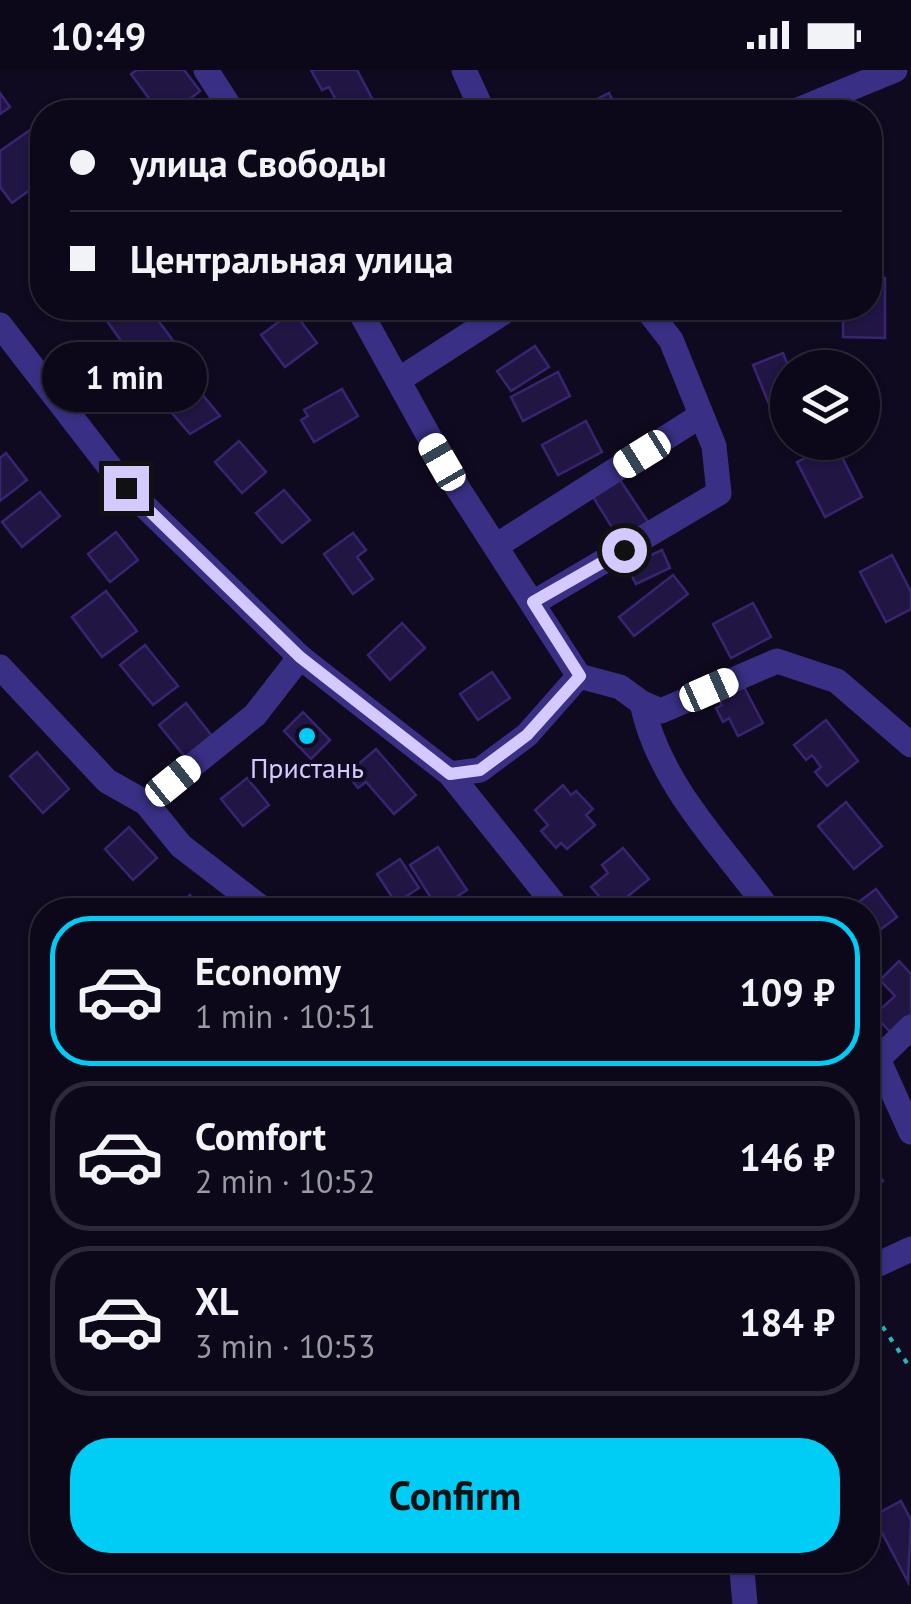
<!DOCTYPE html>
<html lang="en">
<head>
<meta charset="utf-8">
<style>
	body { margin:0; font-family:"PT Sans",sans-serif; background:#151122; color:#f1f3f6; height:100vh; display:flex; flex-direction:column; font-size:38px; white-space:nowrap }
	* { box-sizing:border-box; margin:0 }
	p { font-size:32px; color:#9a9aa2 }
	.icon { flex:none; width:55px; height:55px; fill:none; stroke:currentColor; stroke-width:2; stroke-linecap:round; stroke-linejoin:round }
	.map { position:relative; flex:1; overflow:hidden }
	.side { position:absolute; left:30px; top:828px; width:850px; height:675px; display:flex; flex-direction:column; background:#0c0819; border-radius:40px; box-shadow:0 2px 8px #0004,0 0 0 2px #2c2938 }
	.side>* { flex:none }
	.hud { position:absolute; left:30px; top:30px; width:852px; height:220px; border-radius:40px; box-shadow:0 2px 8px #0004,0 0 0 2px #2c2938; display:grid; align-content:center; height:220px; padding:0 40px; background:#0c0819 }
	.fabs { position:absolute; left:770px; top:280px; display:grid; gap:20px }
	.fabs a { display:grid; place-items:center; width:110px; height:110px; border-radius:50%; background:#0c0819; box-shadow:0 2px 8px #0004,0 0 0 2px #2c2938; font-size:50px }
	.end { position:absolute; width:45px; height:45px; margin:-22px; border:12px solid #d4caff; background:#111; box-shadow:0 0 0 5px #111 }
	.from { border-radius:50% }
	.bubble { position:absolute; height:70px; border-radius:35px; background:#0c0819; box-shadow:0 2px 8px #0004,0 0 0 2px #2c2938; font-size:32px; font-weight:600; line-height:70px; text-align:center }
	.car { position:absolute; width:30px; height:60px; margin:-30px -15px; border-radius:12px; box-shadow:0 0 8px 2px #0007; background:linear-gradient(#fff 24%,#345 0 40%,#fff 0 76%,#345 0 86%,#fff 0) }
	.hud b { display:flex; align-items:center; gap:35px; height:95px; font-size:38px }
	.hud b+b { border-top:2px solid #2c2938 }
	.hud i { width:25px; height:25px; background:#f1f3f6 }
	ul { padding:18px 0 0; list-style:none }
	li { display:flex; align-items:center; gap:30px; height:150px; margin:0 20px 15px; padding:0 20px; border:5px solid #2c2938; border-radius:40px }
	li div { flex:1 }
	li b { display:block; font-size:38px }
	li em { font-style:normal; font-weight:600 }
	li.current { border-color:#00cdf5 }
	li>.icon { width:90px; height:90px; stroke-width:1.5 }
	.primary-button { display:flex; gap:20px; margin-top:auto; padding:20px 40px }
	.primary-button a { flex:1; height:115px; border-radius:40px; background:#00cdf5; color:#111; font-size:40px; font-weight:600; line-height:115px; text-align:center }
	.status { display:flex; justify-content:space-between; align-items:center; height:70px; padding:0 50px; background:#0c0819; direction:ltr }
	.status svg { height:28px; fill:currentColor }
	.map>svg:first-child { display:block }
</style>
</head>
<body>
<div class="status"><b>10:49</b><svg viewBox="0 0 49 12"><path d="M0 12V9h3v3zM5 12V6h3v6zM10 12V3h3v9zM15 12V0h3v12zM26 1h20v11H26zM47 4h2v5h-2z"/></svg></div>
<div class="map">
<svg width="911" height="1534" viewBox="0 0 911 1534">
	<rect width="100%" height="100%" fill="#100a21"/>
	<g fill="#211544" stroke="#392472" stroke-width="2.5">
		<path d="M137 0H184L200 21 173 42H159L131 4Z"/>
		<path d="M311 0H357L376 36 363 42H342L329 17 322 20Z"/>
		<path d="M0 23 10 37 0 44Z"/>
		<path d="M609 23 619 42H572Z"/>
		<path d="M30 60 42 78V111L12 133 0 117V81Z"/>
		<path d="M870 208H885V268L843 267V238H870Z"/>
		<path d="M126 238H149L180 280 145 305 107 251Z"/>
		<path d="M293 241 317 273 285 297 261 265Z"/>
		<path d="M535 276 549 297 511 321 497 301Z"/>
		<path d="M783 283 789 298 788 333 771 339 753 295Z"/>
		<path d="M558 302 570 326 523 351 511 327Z"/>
		<path d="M186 305 220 346 190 364 165 335 175 326 169 320Z"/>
		<path d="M342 319 358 346 314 372 301 350 308 346 304 340Z"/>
		<path d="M586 351 602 382 558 405 542 375Z"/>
		<path d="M239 371 266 402 242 423 215 392Z"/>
		<path d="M835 373 862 427 825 447 797 392Z"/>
		<path d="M6 383 27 410 0 431V388Z"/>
		<path d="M620 410 648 452 620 470 593 427Z"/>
		<path d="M284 420 310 450 282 473 256 443Z"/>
		<path d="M40 422 60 446 22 477 2 452Z"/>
		<path d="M116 462 138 490 110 512 88 484Z"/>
		<path d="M353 463 366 480 357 487 373 509 353 524 324 484Z"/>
		<path d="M662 480 670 498 636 514 627 496Z"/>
		<path d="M892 485 911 522V539L886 552 860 502Z"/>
		<path d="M673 505 688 524 634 566 619 547Z"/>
		<path d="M106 521 137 561 102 587 72 547Z"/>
		<path d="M753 533 771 567 731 588 713 554Z"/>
		<path d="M402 553 425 578 390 610 368 585Z"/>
		<path d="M145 575 178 616 153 635 120 595Z"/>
		<path d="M492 602 510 628 478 650 460 624Z"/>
		<path d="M744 617 763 653 738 666 729 648 723 652 716 638 722 635 719 630Z"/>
		<path d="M186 633 212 666 185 687 159 655Z"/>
		<path d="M303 642 330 670 311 689 284 661Z"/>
		<path d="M826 650 858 691 827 716 815 702 821 697 812 685 806 690 794 675Z"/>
		<path d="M376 679 416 725 394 744 366 712 358 718 347 704Z"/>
		<path d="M37 682 69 719 43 743 10 706Z"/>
		<path d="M247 708 269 735 243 756 221 729Z"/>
		<path d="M563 715 571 725 576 721 593 739 586 745 595 755 567 779 561 773 556 778 541 761 548 755 535 740Z"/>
		<path d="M846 732 882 776 854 799 818 756Z"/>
		<path d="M129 757 157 788 133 810 105 779Z"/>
		<path d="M438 777 467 820 438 839 410 795Z"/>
		<path d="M623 778 649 809 611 840 591 817 608 803 602 795Z"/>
		<path d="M400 789 419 818 396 833 377 804Z"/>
		<path d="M876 819 897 847 868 869V840H848Z"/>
		<path d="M190 825 203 840H173Z"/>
		<path d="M899 891 911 904V945L891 963 874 945 895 926 880 910Z"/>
		<path d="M868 1094 883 1111 868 1125Z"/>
		<path d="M901 1431 911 1450 908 1512 873 1446Z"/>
	</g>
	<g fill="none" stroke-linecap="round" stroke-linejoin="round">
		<path stroke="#21bcbd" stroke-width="4" stroke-dasharray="5 8" stroke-linecap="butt" d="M868 1235 911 1299"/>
		<g stroke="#393085" stroke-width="25">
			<path d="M206 0 233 42"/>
			<path d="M464 0 483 42"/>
			<path d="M793 42 895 0"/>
			<path d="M358 238 457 417 579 606 620 617 642 633C659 715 722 775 769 840"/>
			<path d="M0 255 126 418 300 587 450 704 559 840"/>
			<path d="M400 309 510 238"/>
			<path d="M496 476 700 346"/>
			<path d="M533 533 719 423 714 376 671 270 646 238"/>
			<path d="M0 597 107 711 146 733 181 776 264 840"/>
			<path d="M642 633 661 641 777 591 837 611 911 675"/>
			<path d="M450 704 480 700 527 665 579 606"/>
			<path d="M146 733 255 645 300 587"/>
			<path d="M911 957 878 989 911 1062"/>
			<path d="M868 1199 911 1179"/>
			<path d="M741 1490 745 1534"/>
		</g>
	</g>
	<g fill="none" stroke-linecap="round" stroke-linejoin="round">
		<path stroke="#d4caff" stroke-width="12" d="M126 418 300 587 450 704 480 700 527 665 580 606 533 532 624 480"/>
	</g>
	<circle fill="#00cdf5" stroke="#100a21" stroke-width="4" cx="307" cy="666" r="10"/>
	<g text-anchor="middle" stroke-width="8" stroke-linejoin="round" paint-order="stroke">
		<g font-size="28" fill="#d4caff" stroke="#100a21">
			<text x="307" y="708">Пристань</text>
		</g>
	</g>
</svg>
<div class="fabs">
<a><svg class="icon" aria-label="layers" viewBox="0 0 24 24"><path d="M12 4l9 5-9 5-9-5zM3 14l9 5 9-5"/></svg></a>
</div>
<i class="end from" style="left:624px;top:480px"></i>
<i class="end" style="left:126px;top:418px"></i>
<div class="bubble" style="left:42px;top:272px;width:165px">1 min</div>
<i class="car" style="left:642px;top:384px;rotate:238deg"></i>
<i class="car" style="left:442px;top:392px;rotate:330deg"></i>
<i class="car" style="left:709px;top:620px;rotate:66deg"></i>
<i class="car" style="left:173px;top:711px;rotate:51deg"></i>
<div class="hud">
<b><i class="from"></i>улица Свободы</b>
<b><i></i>Центральная улица</b>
</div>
<section class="side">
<ul>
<li class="current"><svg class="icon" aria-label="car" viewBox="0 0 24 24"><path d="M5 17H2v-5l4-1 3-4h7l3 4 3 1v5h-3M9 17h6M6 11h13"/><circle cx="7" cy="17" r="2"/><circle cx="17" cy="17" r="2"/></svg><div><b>Economy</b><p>1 min · 10:51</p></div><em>109 ₽</em></li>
<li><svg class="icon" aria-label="car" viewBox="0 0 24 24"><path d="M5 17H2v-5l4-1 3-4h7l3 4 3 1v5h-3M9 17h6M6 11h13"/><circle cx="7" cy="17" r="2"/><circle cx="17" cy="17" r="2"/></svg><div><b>Comfort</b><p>2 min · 10:52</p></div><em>146 ₽</em></li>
<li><svg class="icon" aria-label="car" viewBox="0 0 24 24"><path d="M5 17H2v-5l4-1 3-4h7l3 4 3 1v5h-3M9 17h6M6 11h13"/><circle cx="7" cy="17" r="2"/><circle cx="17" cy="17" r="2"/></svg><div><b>XL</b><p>3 min · 10:53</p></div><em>184 ₽</em></li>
</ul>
<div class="primary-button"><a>Confirm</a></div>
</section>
</div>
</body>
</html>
